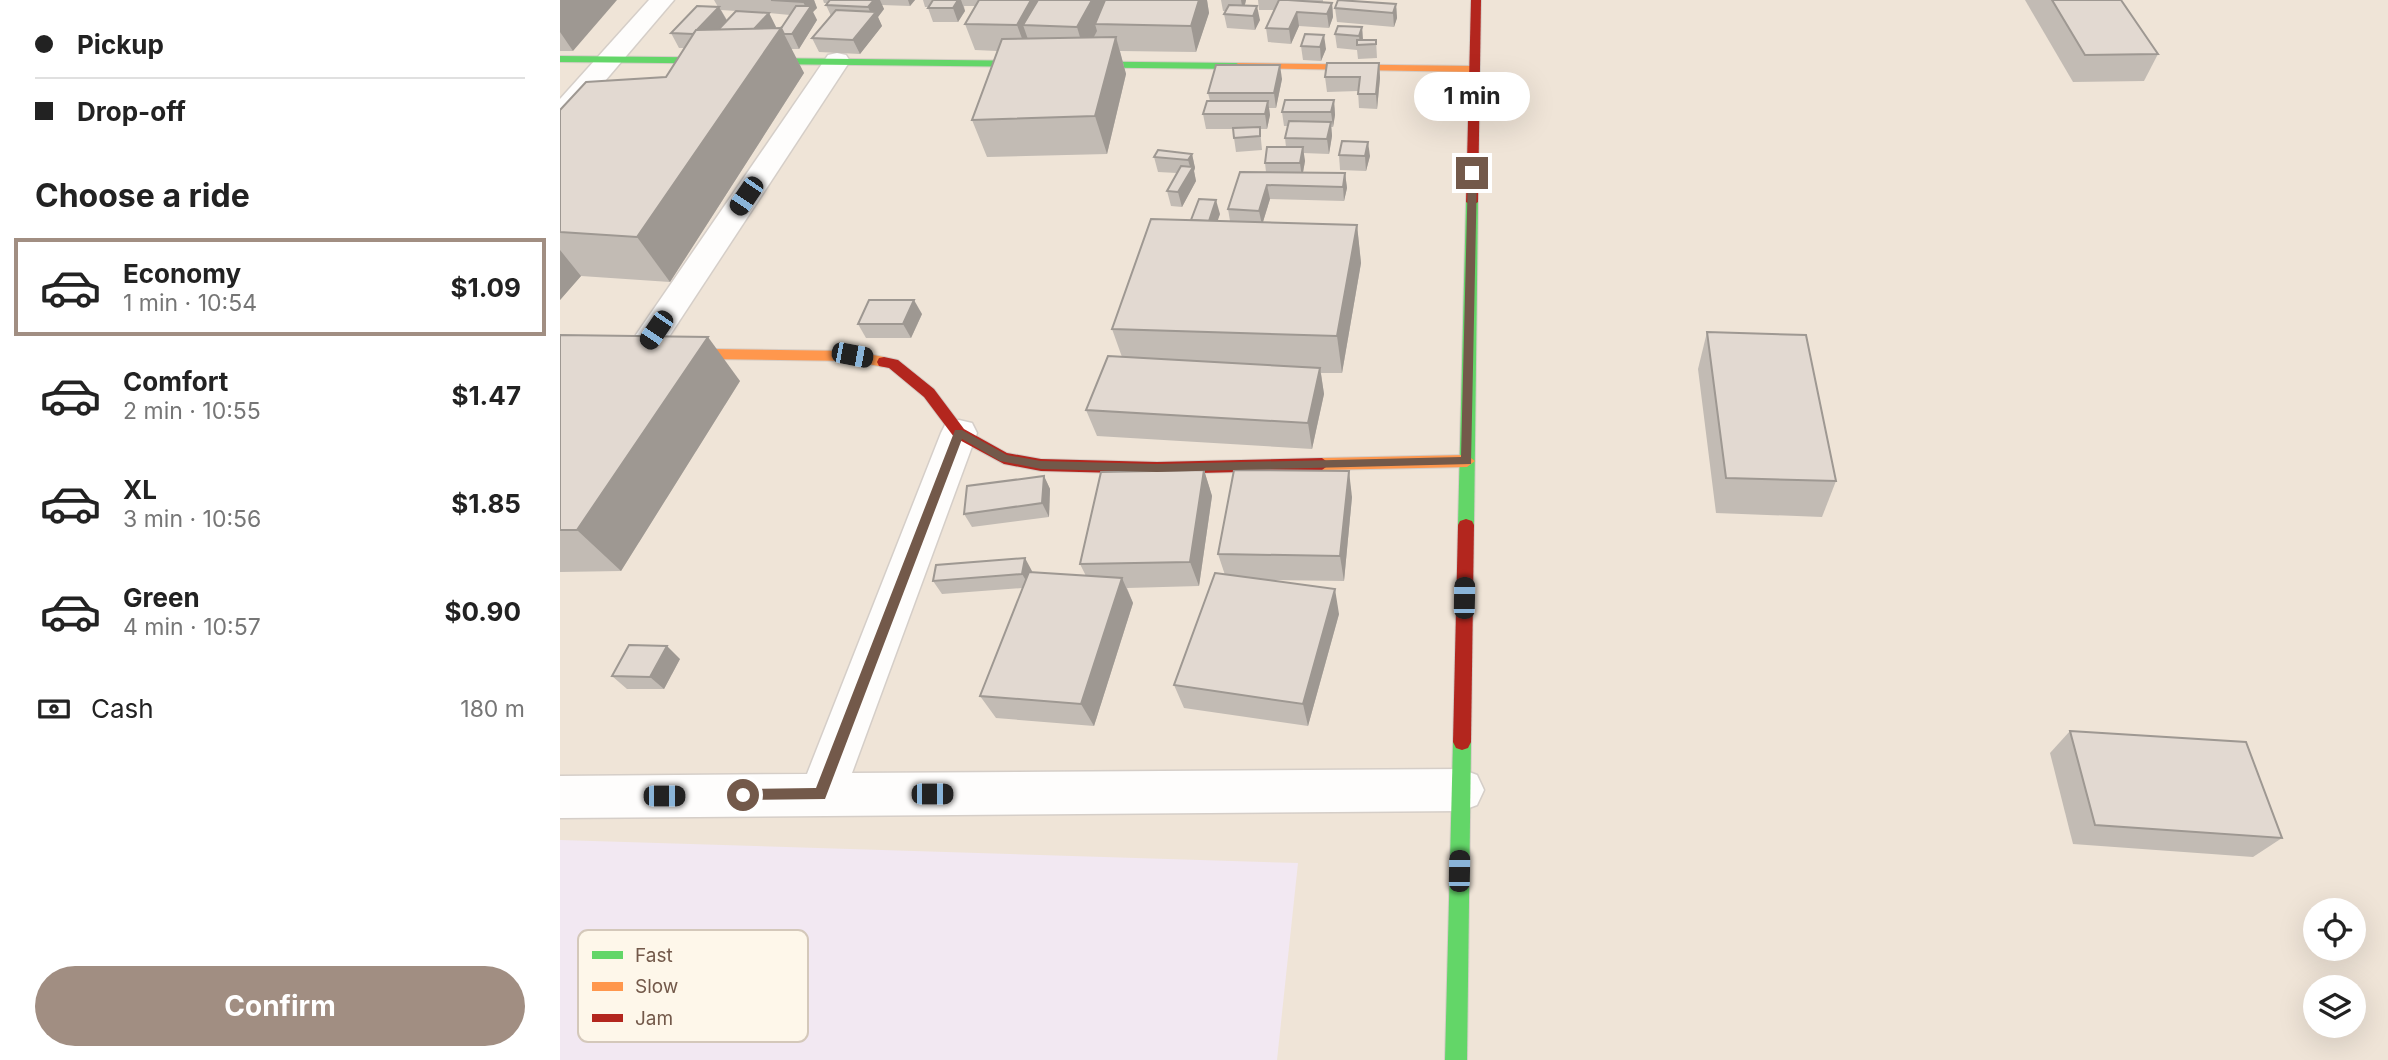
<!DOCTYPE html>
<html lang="en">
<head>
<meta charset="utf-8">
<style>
	body { margin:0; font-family:Inter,sans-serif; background:#f6f6f6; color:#222; height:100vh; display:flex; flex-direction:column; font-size:26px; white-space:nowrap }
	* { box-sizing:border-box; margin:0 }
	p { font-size:23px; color:#767676 }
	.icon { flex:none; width:38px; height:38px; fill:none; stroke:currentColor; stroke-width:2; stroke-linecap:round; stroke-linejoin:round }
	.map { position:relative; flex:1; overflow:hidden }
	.drawer { display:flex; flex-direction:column; background:#fff; width:560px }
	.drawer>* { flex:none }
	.guide { display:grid; align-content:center; height:154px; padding:0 35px; background:#fff }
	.buttons { position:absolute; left:1743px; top:898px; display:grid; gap:14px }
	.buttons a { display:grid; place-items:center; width:63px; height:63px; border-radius:50%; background:#fff; box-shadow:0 7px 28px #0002; font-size:35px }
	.end { position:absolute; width:32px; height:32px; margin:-16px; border:9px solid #73594a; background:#fff; box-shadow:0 0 0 4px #fff }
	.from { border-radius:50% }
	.bubble { position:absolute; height:49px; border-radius:24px; background:#fff; box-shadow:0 7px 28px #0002; font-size:23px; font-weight:700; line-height:49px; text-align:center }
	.car { position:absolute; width:21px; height:42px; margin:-21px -10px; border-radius:9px; box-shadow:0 0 5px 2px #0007; background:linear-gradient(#222 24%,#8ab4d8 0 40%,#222 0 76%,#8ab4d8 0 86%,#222 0) }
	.guide b { display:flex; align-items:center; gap:24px; height:66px; font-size:26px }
	.guide b+b { border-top:2px solid #e0e0e0 }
	.guide i { width:18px; height:18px; background:#222 }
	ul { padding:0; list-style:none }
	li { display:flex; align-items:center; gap:21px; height:98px; margin:0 14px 10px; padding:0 21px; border:4px solid transparent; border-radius:0px }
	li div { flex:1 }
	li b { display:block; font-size:26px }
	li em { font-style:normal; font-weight:700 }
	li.active { border-color:#a18e82 }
	li>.icon { width:63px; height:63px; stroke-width:1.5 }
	h2 { padding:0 35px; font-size:32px; line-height:84px }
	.pay { display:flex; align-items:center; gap:18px; height:77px; padding:0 35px; font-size:26px }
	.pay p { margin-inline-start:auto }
	.cta { display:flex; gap:14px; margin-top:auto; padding:14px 35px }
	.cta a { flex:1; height:80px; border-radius:42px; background:#a18e82; color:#fff; font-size:28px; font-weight:700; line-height:80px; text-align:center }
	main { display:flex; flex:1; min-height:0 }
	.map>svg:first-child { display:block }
</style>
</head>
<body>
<main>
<section class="drawer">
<div class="guide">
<b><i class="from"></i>Pickup</b>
<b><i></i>Drop-off</b>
</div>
<h2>Choose a ride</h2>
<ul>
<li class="active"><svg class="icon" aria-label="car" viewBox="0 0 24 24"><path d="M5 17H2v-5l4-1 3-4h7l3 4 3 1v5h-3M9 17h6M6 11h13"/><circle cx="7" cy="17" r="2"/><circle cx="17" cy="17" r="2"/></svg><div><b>Economy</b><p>1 min · 10:54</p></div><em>$1.09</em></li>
<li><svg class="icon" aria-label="car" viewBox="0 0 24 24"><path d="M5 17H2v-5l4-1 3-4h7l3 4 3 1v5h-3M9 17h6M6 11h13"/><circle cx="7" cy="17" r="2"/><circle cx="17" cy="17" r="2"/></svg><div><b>Comfort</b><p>2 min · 10:55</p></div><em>$1.47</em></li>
<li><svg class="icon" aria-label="car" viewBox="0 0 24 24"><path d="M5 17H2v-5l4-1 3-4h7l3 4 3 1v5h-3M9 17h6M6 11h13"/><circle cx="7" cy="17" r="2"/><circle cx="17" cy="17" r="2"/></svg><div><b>XL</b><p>3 min · 10:56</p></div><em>$1.85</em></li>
<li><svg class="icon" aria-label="car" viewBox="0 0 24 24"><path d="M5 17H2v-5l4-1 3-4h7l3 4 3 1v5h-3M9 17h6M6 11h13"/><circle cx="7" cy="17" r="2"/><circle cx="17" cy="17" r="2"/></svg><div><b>Green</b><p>4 min · 10:57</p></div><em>$0.90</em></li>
</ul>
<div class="pay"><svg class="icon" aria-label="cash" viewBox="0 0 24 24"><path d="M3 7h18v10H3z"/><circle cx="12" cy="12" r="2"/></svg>Cash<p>180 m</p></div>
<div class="cta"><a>Confirm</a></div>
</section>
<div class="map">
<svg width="1828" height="1060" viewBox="0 0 1828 1060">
	<rect width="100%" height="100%" fill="#f6f1ea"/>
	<path fill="#efe4d7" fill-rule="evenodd" d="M0 0H1828V1060H0ZM1755 910H1794V948H1755ZM1755 987H1794V1026H1755Z"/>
	<path fill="#f2e8f2" d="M0 840 738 863 717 1060H0Z"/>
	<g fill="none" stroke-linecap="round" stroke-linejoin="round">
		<g stroke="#d5cec8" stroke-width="3">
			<g id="street">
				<path d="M89 0H114L10 122 0 124V99Z"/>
				<path d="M277 53 286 55 290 61 93 361 81 365 69 361 64 353 69 345 268 55Z"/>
				<path d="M399 420 412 423 417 433 292 773 901 769 917 775 924 790 917 805 901 811 0 818V776L247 774 381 433 386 423Z"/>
			</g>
		</g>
		<g stroke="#d5cdc6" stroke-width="2">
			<g id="fast">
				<path d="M0 56 678 63 683 66 678 69 0 62Z"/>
				<path d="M912 198 918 202 914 525 912 529H900L898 525 906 202Z"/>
				<path d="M902 734 908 736 911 742 907 1060H885L893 742 896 736Z"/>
			</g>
		</g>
		<g stroke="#d5cdc6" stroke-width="2">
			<g id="slow">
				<path d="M678 63 914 66 919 69 914 72 674 68 673 66Z"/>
				<path d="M0 347 292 351 324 357 331 362 324 367 292 361 0 357Z"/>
				<path d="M907 455 915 461 907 467 762 470 754 464 762 458Z"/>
			</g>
		</g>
		<g stroke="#d5cdc6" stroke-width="2">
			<g id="jam">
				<path d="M911 0H921L918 202 912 206 906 202Z"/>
				<path d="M324 357 338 360 374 389 404 429 447 453 481 459 597 462 762 458 770 464 762 470 597 474 481 471 444 464 394 437 364 397 329 368 319 366 317 362 319 358Z"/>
				<path d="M906 519 912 521 914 525 911 742 908 748 902 750 896 748 893 742 898 525 900 521Z"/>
			</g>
		</g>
		<use href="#street" fill="#fefdfc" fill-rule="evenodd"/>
		<use href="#fast" fill="#63d668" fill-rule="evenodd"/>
		<use href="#slow" fill="#ff974d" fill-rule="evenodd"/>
		<use href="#jam" fill="#b3261e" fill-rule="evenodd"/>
	</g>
	<g fill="#c2bbb4" fill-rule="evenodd">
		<path d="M0 0 13 51H0Z"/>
		<path d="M154 0H254L257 8 253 12 257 20 239 49H231L244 73 110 282 21 276 0 300V110L106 77 125 48H119L111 33 158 7ZM161 10 176 11 167 20ZM209 13 230 15 221 28 215 29 216 27Z"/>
		<path d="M263 0H355L350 6 322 5 324 9 318 17 322 26 300 54 259 52 252 38 271 16 266 5 267 3H264Z"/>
		<path d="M363 0H647L649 13 636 52 560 51 566 74 547 154 427 157 412 120 437 51 415 50 405 24 415 6H404L405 11 398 22H373L368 8V7H365Z"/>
		<path d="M661 0H686L685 5 700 20 695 30 667 28 664 14 666 11H663Z"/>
		<path d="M698 0H763V2L772 3 773 17 769 28 739 26 731 44 708 42 706 28 714 10H699Z"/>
		<path d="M1465 0H1561L1598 54 1584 81 1513 82Z"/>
		<path d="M836 4 837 18 834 27 777 22 775 8Z"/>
		<path d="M802 27 803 40H816L817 58 798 59 797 50 777 48 775 34Z"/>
		<path d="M745 34 766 49 761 61 743 60 741 46Z"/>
		<path d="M819 63 820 78 817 109 799 108 798 91 767 92 765 77Z"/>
		<path d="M722 79 716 108H709L710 115 707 129H700L702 150 676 152 674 138 673 129H646L643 114 650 101 648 93Z"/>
		<path d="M774 100 775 115 773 127H771L772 136 769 154 743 153 745 161 743 172 785 173 787 188 784 201 710 199 703 222 797 225 801 263 782 373H761L764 394 752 449 537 436 526 410 562 357 552 329 631 220 660 214 657 221H670L668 209 706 172 705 163 726 147 725 138 728 126H724L722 112Z"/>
		<path d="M632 154 635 168 634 171 636 181 622 207 611 206 607 191 617 173 598 172 594 157Z"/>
		<path d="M779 155 810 156 806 171 780 170Z"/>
		<path d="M362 314 351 338H306L298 324Z"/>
		<path d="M1147 332 1276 481 1262 517 1156 513 1138 369Z"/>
		<path d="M0 335 180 381 61 571 0 572Z"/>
		<path d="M644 470 652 496 639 586 567 588 573 603 534 726 436 718 420 696 463 588 382 594 373 581 472 571V572L526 576 520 564Z"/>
		<path d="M484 476 490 489 489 517 412 527 404 514Z"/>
		<path d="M792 497 784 581 702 580 779 614 748 726 624 708 614 685 665 575 658 554Z"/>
		<path d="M120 659 104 689H67L52 676Z"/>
		<path d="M1510 731 1722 838 1693 857 1513 844 1490 753Z"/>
	</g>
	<g fill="#9e9892">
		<path d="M0 0H57L13 51 0 32Z"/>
		<path d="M245 0H254L257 8 253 12 257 20 239 49 232 34 248 11 243 2Z"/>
		<path d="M314 0H320L324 9 318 17 322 26 300 54 293 40 312 16 308 7Z"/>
		<path d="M348 0H355L350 6Z"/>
		<path d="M398 0H401L405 11 398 22 393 8Z"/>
		<path d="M471 0H492L463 25 470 45 467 52 457 25Z"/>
		<path d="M532 0H545L535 24 537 31 525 54 517 27Z"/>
		<path d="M639 0H647L649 13 636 52 631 26Z"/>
		<path d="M681 0H686L683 12Z"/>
		<path d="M772 3 773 17 769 28 767 14Z"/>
		<path d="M836 4 837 18 834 27 833 13Z"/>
		<path d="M697 6 700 20 695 30 693 16Z"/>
		<path d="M159 7 167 21 141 49 133 34Z"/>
		<path d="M737 12 739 26 731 44 729 29Z"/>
		<path d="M209 13 216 27 199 46 192 32Z"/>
		<path d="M802 27 803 41 800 45 799 36Z"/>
		<path d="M221 28 244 73 110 282 77 237Z"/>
		<path d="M764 35 766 49 761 61 760 47Z"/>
		<path d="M556 37 566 74 547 154 535 116Z"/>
		<path d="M819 63 820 78 817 109 816 94Z"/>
		<path d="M720 65 722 79 716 108 714 93Z"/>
		<path d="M774 100 775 115 773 127 771 112Z"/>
		<path d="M708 101 710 115 707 129 705 114Z"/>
		<path d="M771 122 772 136 769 154 767 139Z"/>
		<path d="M808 142 810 156 806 171 805 156Z"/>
		<path d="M743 147 745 161 742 178 740 163Z"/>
		<path d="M632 154 635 168 634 171 636 181 622 207 618 192 631 170 628 160Z"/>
		<path d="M785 173 787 188 784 201 783 187Z"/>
		<path d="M707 185 710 199 702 225 699 211Z"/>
		<path d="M656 200 660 214 647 251 644 237Z"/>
		<path d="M797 225 801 263 782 373 777 336Z"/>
		<path d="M0 250 21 276 0 300Z"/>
		<path d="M354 300 362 314 351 338 343 324Z"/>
		<path d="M148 337 180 381 61 571 17 530Z"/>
		<path d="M760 368 764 394 752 449 748 423Z"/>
		<path d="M644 470 652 496 639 586 630 562Z"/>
		<path d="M789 471 792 497 784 581 780 556Z"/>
		<path d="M484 476 490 489 489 517 482 503Z"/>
		<path d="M465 558 472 571 470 587 462 574Z"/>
		<path d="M562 578 573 603 534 726 521 704Z"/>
		<path d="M775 589 779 614 748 726 743 704Z"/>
		<path d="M107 646 120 659 104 689 90 677Z"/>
	</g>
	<g fill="#e2d9d1" stroke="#9e9892" stroke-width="2">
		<path d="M211 0H245L243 2Z"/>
		<path d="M270 0H314L308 7 266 5Z"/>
		<path d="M373 0H398L393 8H368Z"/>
		<path d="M419 0H471L457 25 405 24Z"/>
		<path d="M478 0H532L517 27 463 25Z"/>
		<path d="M545 0H639L631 26 535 24Z"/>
		<path d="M719 0H728L772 3 767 14 737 12 729 29 706 28Z"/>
		<path d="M778 0 836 4 833 13 775 8Z"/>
		<path d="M1492 0H1561L1598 54 1525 55Z"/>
		<path d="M669 5 697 6 693 16 664 14Z"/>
		<path d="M137 6 159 7 133 34 111 33Z"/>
		<path d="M236 6H251L232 34H224L221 28 218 33Z"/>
		<path d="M276 10 316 12 293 40 252 38Z"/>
		<path d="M176 11 209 13 194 29 158 30Z"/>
		<path d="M778 26 802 27 799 36 775 34Z"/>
		<path d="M221 28 77 237 0 232V110L26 82 106 77 136 30Z"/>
		<path d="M745 34 764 35 760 47 741 46Z"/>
		<path d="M556 37 535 116 412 120 442 39Z"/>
		<path d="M797 40H816V44L797 45Z"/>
		<path d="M767 63H819L816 94H798L800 77H765Z"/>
		<path d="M656 65H720L714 93H648Z"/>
		<path d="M725 100H774L771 112H722Z"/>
		<path d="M647 101H708L705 114H643Z"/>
		<path d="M729 121 771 122 767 139 725 138Z"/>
		<path d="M700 127V136L674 138 673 128Z"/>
		<path d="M782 141 808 142 805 156 779 155Z"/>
		<path d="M707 147H743L740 163H705Z"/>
		<path d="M598 150 632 154 628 160 594 157Z"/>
		<path d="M621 166 633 167 618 192 607 191Z"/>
		<path d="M680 172 785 173 783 187 707 185 699 211 668 209Z"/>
		<path d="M639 199 656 200 649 221 631 220Z"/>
		<path d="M591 219 797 225 777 336 552 329Z"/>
		<path d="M309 300H354L343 324H298Z"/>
		<path d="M1147 332 1246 335 1276 481 1166 478Z"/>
		<path d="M0 335 148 337 17 530H0Z"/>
		<path d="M548 356 760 368 748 423 526 410Z"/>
		<path d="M644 470 630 562 520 564 541 472Z"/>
		<path d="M674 470 789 471 780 556 658 554Z"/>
		<path d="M484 476 482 503 404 514 407 486Z"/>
		<path d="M465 558 462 574 373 581 376 565Z"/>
		<path d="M469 572 562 578 521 704 420 696Z"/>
		<path d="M655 573 775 589 743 704 614 685Z"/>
		<path d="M69 645 107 646 90 677 52 676Z"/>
		<path d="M1510 731 1686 742 1722 838 1535 825Z"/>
	</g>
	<path fill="#73594a" d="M912 171 917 173 911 464 597 472 481 469 440 461 402 439 265 799 178 800V791L183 789 256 788 395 430H402L447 455 481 461 597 464 901 457 908 173Z"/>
	<rect x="18" y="930" width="230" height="112" rx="10" fill="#fef7ea" stroke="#d4c8ba" stroke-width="2"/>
	<rect x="32" y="951" width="31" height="8" fill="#63d668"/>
	<rect x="32" y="982" width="31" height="9" fill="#ff974d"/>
	<rect x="32" y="1014" width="31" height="8" fill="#b3261e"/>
	<g font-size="19" fill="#73594a">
		<text x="75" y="962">Fast</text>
		<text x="75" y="993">Slow</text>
		<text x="75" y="1025">Jam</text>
	</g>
</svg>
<div class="buttons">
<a><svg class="icon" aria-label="locate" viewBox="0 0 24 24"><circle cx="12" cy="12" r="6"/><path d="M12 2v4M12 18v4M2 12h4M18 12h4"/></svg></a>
<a><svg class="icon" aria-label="layers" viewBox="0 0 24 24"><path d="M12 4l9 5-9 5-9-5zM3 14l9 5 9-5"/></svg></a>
</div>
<i class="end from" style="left:183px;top:795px"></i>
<i class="end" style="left:912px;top:173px"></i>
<div class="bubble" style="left:854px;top:72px;width:116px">1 min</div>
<i class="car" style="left:186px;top:196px;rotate:214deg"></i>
<i class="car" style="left:96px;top:330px;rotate:214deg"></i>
<i class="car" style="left:292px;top:355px;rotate:101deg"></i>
<i class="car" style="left:904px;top:598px;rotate:1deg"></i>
<i class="car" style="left:372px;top:794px;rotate:90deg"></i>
<i class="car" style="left:104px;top:796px;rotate:90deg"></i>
<i class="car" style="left:899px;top:871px;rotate:1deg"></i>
</div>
</main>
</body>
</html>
